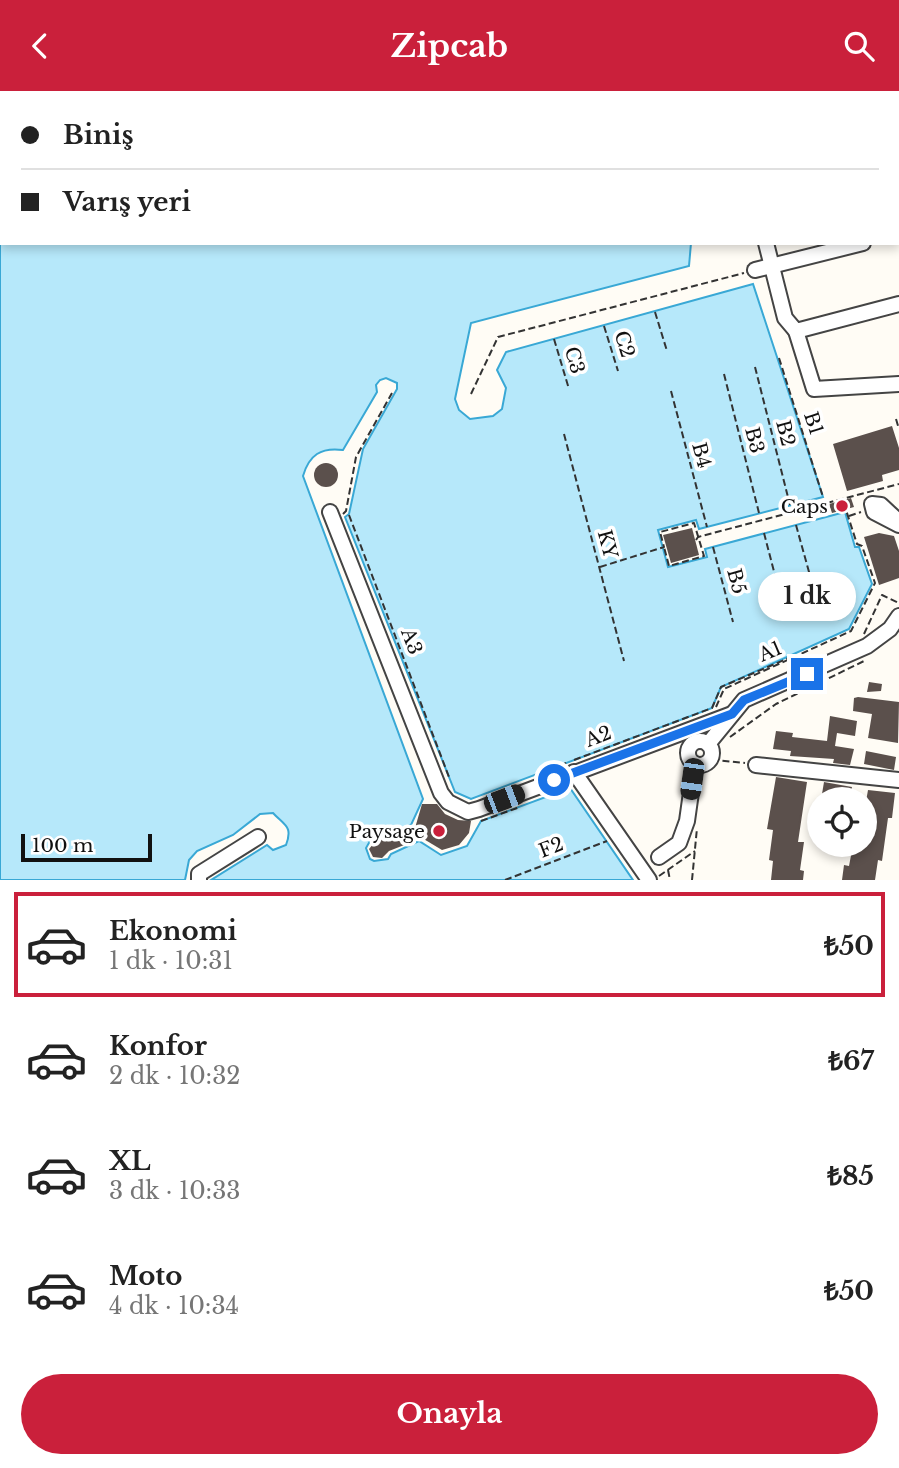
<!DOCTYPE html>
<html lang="tr">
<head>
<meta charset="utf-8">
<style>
	body { margin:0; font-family:"Libre Baskerville",serif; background:#f6f6f6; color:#222; height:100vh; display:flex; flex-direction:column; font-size:26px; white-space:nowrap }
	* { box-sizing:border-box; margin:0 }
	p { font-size:23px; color:#767676 }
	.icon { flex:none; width:38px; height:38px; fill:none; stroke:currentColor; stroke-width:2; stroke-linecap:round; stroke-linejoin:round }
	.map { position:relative; height:789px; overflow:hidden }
	.panel { display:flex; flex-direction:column; background:#fff; flex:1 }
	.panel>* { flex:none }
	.guide { position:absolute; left:0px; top:0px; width:900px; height:154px; box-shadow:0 4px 10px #0003; display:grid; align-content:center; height:154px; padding:0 21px; background:#fff }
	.controls { position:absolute; left:807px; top:696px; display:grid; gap:14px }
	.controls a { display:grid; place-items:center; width:70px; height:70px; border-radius:50%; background:#fff; box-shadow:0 4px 10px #0003; font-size:35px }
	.scale { position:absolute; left:21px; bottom:18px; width:131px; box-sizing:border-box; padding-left:7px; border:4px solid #111; border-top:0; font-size:19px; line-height:24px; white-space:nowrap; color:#111; -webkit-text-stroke:5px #fff; paint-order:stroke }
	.end { position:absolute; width:32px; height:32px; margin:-16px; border:9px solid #1a73e8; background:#fff; box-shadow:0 0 0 4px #fff }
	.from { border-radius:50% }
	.bubble { position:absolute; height:49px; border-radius:24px; background:#fff; box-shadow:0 4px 10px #0003; font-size:23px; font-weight:700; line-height:49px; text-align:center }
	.car { position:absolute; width:21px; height:42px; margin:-21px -10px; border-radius:9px; box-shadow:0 0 5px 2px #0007; background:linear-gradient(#222 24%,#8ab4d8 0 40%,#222 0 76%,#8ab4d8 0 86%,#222 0) }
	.guide b { display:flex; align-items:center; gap:24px; height:66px; font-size:26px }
	.guide b+b { border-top:2px solid #e0e0e0 }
	.guide i { width:18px; height:18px; background:#222 }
	ul { padding:12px 0 0; list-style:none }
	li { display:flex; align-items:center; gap:21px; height:105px; margin:0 14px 10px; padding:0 7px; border:4px solid transparent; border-radius:0px }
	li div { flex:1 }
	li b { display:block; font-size:26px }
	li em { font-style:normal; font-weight:700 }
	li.active { border-color:#ca203b }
	li>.icon { width:63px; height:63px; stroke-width:1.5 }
	.action { display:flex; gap:14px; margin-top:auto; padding:14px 21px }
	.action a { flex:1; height:80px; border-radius:42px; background:#ca203b; color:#fff; font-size:28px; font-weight:700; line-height:80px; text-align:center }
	header { display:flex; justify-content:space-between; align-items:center; height:91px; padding:0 21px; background:#ca203b; color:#fff; font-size:32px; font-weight:700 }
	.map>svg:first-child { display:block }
</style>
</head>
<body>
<header><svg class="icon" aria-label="back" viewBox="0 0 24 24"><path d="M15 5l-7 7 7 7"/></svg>Zipcab<svg class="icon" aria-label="search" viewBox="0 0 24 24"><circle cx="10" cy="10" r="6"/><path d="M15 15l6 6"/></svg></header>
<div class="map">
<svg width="899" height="789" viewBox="0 0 899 789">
	<rect width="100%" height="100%" fill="#fffcf5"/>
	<path fill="#dbedbb" d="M685 0H865L866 2H686Z"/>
	<path fill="#b6e8fa" stroke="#39a8d5" stroke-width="2" d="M0 0H648L649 2H2V152H691L689 175 471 232 455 308 459 319 470 328 493 325 502 318 506 297 497 279 506 261 753 193 823 406 699 438 696 429 658 439 668 476 707 466 705 458 845 421 855 456H859L872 493 849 538 721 596 712 617 471 708 455 701 345 426 349 423 363 358 397 298V292L386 287 380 289 376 294 377 301 343 359C321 356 309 364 303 385L423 708 411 734 370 750 366 757 370 768 374 770 388 768 391 763 419 750 441 764 467 755 481 730 570 697 633 789H211L267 754 273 759 286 754C293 735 285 735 273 722L260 723 233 744 197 760 189 769 185 789H0Z"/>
	<g fill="#5b504c">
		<path d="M892 335 899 357V379L882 384 883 390 847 400 833 353Z"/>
		<circle cx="326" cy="384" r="12"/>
		<path d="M851 407 854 416 832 422 829 413Z"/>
		<path d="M692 437 699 464 671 472 663 444Z"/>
		<path d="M879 442 894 445 899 460V487L879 494 864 446Z"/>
		<path d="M869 591 882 593 881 600 867 601Z"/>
		<path d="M858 606 899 611 898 652 868 647 872 623 853 620 854 607Z"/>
		<path d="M830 625 857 630 855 645 837 642 835 655 854 658 850 674 833 672 834 668 790 665 791 660 773 658 776 640 793 642 792 646 827 650Z"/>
		<path d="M866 660 896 666 894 679 864 673Z"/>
		<path d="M776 686 807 691 798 751H804L800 779 804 780 803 789H771L773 770 769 769 773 739 767 738Z"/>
		<path d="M824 691 852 696 849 709H821Z"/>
		<path d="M868 699 895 702 892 727H888L882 770 878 769 875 789H842L844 774 849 775 853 754H864V722Z"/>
		<path d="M422 713H437L445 723 458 729 471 730 469 742 459 754 442 759 422 747 389 760 382 767 373 766 369 758 375 751 415 737Z"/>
	</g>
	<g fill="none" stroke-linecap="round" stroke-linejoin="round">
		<g stroke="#444" stroke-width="18">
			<g id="minor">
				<path d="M874 0 875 2"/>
				<path d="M886 0 887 2"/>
				<path d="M898 21 899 23"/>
				<path d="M898 36 899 38"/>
				<path d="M898 135 899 134"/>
				<path d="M766 152 785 227 796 240 899 213"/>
				<path d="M755 179 863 152"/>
				<path d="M796 240 814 298 899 293"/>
				<path d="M330 421 441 702 448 711 468 721 479 718 732 623"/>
				<path d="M899 431 881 414 872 413 874 421 899 434"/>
				<circle cx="700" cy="662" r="12"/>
				<path d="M708 653 744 609 867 555 890 538 899 525"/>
				<path d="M756 674 899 689"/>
				<path d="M574 681 649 789"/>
				<path d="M659 766 679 752 687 730 695 673"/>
				<path d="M199 789V783L258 746"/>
			</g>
		</g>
		<g stroke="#333" stroke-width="2" stroke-dasharray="7 3.5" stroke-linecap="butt">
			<path d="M676 0 677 2"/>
			<path d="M693 0 694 2"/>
			<path d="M724 0 726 2"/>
			<path d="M759 0 760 2"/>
			<path d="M816 0 817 2"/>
			<path d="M837 0 838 2"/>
			<path d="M741 2 743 0"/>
			<path d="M845 2 848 0"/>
			<path d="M898 60H899"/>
			<path d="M655 221 667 260"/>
			<path d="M604 235 618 280"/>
			<path d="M554 248 569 298"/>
			<path d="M779 267 823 406"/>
			<path d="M755 276 790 414"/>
			<path d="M724 283 759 422"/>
			<path d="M671 300 707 436"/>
			<path d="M471 303 498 246 744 182"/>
			<path d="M896 328 899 338"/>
			<path d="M564 343 624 570"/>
			<path d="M343 423 346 420 356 366 392 302"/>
			<path d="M349 424 449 686"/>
			<path d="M849 425 861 421"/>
			<path d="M796 434 814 499"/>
			<path d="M764 442 784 519"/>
			<path d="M696 449 698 446 899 393"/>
			<path d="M713 456 733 531"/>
			<path d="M600 476 664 456 660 441 694 432 704 465 669 475 664 456"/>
			<path d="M864 543 882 504 899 512"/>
			<path d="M716 616 724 598 851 540 875 492 862 455 857 453 846 419"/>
			<path d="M730 646 776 613 864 570"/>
			<path d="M574 669 712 617 721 596 791 566"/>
			<path d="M716 669 718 659"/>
			<path d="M705 678 711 675 716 669 745 672"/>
			<path d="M535 684 566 672"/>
			<path d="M481 730 520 716"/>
			<path d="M668 779 670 789"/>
			<path d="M659 785 695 760"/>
			<path d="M505 789 607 750"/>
			<path d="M692 789 697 737"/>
		</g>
		<use href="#minor" stroke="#fff" stroke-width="14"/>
	</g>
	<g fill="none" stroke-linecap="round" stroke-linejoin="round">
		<path stroke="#1a73e8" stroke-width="9" d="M554 689 732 623 744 609 807 583"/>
	</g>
	<g fill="#ca203b" stroke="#fff" stroke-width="2.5">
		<circle cx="842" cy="415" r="7"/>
		<circle cx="439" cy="740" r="7"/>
	</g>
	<g text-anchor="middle" stroke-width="7" stroke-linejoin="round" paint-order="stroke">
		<g font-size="19" fill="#111" stroke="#fff">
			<text transform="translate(625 253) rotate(73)" y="7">C2</text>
			<text transform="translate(575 269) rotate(74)" y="7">C3</text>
			<text transform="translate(814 332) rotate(72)" y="7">B1</text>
			<text transform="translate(786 342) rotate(76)" y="7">B2</text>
			<text transform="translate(755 349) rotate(76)" y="7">B3</text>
			<text transform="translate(702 364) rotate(75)" y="7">B4</text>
			<text transform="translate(608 453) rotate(75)" y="7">KY</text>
			<text transform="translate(737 490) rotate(75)" y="7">B5</text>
			<text transform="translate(412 550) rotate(69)" y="7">A3</text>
			<text transform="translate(770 560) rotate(-23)" y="7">A1</text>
			<text transform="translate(598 645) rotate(-21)" y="7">A2</text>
			<text transform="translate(551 756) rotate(-21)" y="7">F2</text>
		</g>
		<g font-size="19" fill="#111" stroke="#fff" text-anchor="end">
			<text x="828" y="422">Caps</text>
			<text x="425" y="747">Paysage</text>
		</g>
	</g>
</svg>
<div class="controls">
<a><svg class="icon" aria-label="locate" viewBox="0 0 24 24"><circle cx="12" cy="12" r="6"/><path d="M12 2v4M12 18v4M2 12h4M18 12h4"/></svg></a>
</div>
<div class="scale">100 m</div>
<i class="end from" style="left:554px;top:689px"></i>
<i class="end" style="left:807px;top:583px"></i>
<div class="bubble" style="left:758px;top:481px;width:98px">1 dk</div>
<i class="car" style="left:692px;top:688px;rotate:188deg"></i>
<i class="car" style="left:504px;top:708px;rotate:69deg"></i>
<div class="guide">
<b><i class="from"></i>Biniş</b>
<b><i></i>Varış yeri</b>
</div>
</div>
<section class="panel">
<ul>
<li class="active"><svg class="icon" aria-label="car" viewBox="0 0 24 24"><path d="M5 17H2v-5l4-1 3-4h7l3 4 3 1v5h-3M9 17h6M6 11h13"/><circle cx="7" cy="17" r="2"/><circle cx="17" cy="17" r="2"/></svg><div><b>Ekonomi</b><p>1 dk · 10:31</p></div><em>₺50</em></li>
<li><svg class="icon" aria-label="car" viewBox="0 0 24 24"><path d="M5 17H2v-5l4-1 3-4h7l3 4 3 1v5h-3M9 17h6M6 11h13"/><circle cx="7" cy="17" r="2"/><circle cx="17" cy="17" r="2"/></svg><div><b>Konfor</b><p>2 dk · 10:32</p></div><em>₺67</em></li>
<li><svg class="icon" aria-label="car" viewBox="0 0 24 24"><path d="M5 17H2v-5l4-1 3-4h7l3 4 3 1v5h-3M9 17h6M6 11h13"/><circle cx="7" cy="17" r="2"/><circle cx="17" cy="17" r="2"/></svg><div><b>XL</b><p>3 dk · 10:33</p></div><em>₺85</em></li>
<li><svg class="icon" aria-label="car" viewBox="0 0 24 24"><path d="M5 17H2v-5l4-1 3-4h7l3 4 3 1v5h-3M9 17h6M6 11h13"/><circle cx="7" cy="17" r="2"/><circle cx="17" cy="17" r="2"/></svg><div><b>Moto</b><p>4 dk · 10:34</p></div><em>₺50</em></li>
</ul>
<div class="action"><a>Onayla</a></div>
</section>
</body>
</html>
